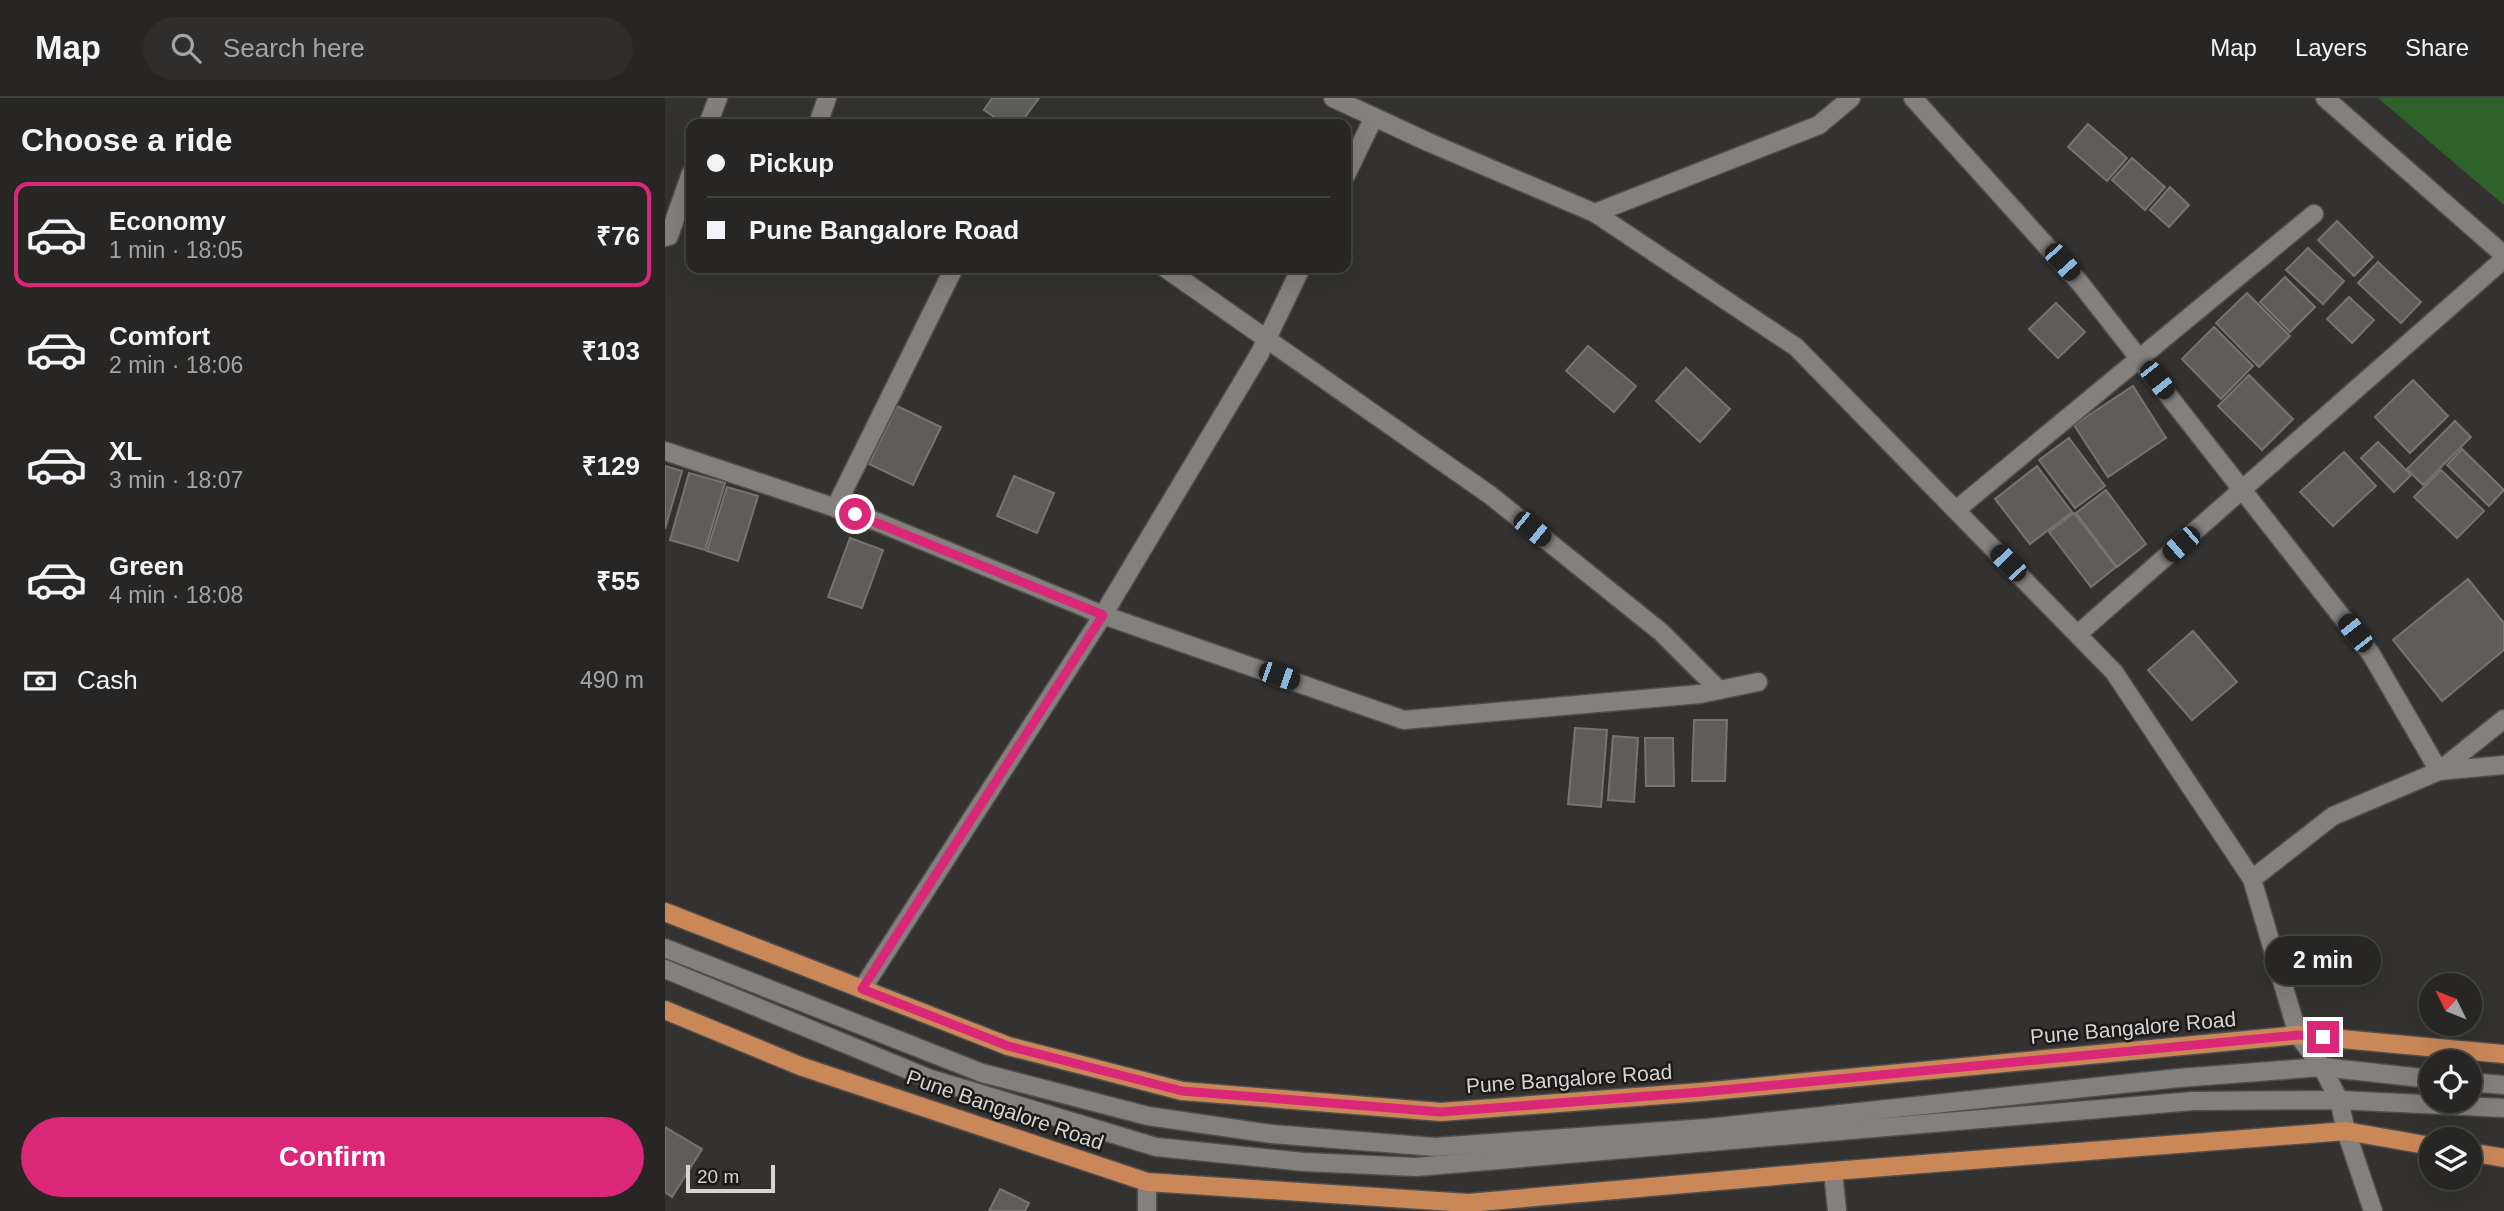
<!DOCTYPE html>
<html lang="en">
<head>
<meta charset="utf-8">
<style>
	body { margin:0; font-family:Helvetica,sans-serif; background:#2f2e2c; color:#f1f3f6; height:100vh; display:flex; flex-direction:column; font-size:26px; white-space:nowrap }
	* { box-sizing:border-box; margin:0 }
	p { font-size:23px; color:#a4a5a6 }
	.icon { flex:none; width:38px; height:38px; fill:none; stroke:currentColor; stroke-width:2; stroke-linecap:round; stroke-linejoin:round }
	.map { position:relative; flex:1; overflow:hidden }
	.panel { display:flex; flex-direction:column; background:#272624; width:665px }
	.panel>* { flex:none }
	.guide { position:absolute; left:21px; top:21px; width:665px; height:154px; border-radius:14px; box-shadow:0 7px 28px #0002,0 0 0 2px #434341; display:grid; align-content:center; height:154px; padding:0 21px; background:#272624 }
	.needle { width:46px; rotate:313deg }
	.controls { position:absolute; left:1754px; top:875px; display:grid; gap:14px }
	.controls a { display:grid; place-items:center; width:63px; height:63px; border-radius:50%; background:#272624; box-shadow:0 7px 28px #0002,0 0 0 2px #434341; font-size:35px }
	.scale { position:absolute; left:21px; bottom:18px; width:89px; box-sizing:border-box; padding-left:7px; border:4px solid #d7d5d4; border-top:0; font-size:19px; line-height:24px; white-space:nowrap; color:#d7d5d4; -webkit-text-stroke:5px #1b1a19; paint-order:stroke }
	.end { position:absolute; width:32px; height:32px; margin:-16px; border:9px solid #db2777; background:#fff; box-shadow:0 0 0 4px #fff }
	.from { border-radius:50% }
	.bubble { position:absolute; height:49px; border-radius:24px; background:#272624; box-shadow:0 7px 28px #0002,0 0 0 2px #434341; font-size:23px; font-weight:700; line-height:49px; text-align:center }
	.car { position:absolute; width:21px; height:42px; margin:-21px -10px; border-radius:9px; box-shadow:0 0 5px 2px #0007; background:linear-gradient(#222 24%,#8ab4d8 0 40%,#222 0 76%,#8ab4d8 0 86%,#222 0) }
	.guide b { display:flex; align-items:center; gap:24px; height:66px; font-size:26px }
	.guide b+b { border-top:2px solid #434341 }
	.guide i { width:18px; height:18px; background:#f1f3f6 }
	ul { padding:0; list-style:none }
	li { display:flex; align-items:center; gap:21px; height:105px; margin:0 14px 10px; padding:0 7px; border:4px solid transparent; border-radius:14px }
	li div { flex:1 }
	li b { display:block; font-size:26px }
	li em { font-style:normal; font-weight:700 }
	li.current { border-color:#db2777 }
	li>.icon { width:63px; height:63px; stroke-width:1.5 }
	h2 { padding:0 21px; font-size:32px; line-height:84px }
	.pay { display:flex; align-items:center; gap:18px; height:77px; padding:0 21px; font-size:26px }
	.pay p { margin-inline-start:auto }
	.cta { display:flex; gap:14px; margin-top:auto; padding:14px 21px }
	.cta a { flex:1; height:80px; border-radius:42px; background:#db2777; color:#fff; font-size:28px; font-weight:700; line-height:80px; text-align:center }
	header { display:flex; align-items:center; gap:42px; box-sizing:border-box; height:98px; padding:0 35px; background:#272624; border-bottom:2px solid #434341 }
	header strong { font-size:33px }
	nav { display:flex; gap:38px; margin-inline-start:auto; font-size:24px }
	.search { width:490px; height:63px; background:#2f2e2c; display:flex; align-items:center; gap:18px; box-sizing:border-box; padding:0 24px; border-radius:38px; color:#a4a5a6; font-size:26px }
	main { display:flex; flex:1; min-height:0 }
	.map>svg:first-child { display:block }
</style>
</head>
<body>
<header>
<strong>Map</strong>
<div class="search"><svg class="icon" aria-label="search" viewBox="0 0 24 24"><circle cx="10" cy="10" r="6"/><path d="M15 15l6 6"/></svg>Search here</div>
<nav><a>Map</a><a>Layers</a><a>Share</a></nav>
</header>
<main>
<section class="panel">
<h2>Choose a ride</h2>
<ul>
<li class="current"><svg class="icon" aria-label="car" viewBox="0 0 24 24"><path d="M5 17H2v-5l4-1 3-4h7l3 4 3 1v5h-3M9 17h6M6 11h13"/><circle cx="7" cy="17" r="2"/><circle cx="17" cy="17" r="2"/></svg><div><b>Economy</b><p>1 min · 18:05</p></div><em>₹76</em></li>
<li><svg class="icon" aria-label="car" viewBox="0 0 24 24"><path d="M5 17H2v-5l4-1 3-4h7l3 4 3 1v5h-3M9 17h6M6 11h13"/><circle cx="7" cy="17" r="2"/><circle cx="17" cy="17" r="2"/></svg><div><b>Comfort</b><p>2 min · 18:06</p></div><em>₹103</em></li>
<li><svg class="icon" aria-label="car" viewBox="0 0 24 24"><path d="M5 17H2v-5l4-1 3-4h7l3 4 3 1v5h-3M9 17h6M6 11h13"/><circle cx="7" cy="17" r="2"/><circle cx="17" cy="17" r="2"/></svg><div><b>XL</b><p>3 min · 18:07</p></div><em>₹129</em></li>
<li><svg class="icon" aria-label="car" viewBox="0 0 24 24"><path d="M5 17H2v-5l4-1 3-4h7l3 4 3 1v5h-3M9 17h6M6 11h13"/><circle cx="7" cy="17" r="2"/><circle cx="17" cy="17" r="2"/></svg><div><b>Green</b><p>4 min · 18:08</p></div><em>₹55</em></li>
</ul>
<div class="pay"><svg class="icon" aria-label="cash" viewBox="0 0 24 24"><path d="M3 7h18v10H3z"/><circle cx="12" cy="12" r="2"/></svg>Cash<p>490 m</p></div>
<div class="cta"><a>Confirm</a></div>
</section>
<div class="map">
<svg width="1839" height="1113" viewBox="0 0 1839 1113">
	<rect width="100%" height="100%" fill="#343230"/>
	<path fill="#2f6228" d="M1713 0H1839V107Z"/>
	<g fill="#5f5d5a" stroke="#767471" stroke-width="2">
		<path d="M327 0H374L355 26H340L319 12Z"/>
		<path d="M1423 26 1462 60 1442 83 1403 49Z"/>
		<path d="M1467 60 1500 89 1480 112 1447 82Z"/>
		<path d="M1505 89 1524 107 1504 129 1485 112Z"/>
		<path d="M1672 123 1708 159 1689 178 1653 142Z"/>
		<path d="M1643 150 1679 183 1658 206 1621 172Z"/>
		<path d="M1713 164 1756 204 1736 225 1693 185Z"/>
		<path d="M1620 179 1650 209 1625 234 1595 204Z"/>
		<path d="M1582 195 1625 238 1594 269 1551 225Z"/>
		<path d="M1684 199 1709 222 1687 245 1662 221Z"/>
		<path d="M1391 205 1420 234 1393 260 1364 231Z"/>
		<path d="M1549 229 1588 268 1556 301 1517 261Z"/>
		<path d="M923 248 971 288 949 314 901 273Z"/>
		<path d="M1021 270 1065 311 1035 344 991 303Z"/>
		<path d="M1584 277 1628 321 1597 352 1553 308Z"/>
		<path d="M1748 282 1783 318 1745 355 1710 319Z"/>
		<path d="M1468 288 1501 340 1443 379 1409 327Z"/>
		<path d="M232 308 276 329 248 387 204 366Z"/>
		<path d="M1790 323 1806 339 1758 387 1742 371Z"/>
		<path d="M1404 340 1440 388 1410 410 1374 362Z"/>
		<path d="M1713 344 1746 377 1729 394 1696 360Z"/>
		<path d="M1797 351 1839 392 1824 408 1782 367Z"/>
		<path d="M1679 354 1711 388 1668 428 1635 394Z"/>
		<path d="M0 368 17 373 0 431Z"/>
		<path d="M1372 368 1407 414 1365 446 1330 401Z"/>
		<path d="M1776 372 1819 413 1792 440 1749 399Z"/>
		<path d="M24 375 60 385 40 452 5 442Z"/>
		<path d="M349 378 389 395 372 435 332 418Z"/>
		<path d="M62 389 93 398 73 463 42 453Z"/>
		<path d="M1441 392 1481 446 1452 469 1411 415Z"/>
		<path d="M1409 415 1451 469 1426 489 1384 434Z"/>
		<path d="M185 440 218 452 197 510 163 499Z"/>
		<path d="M1803 481 1839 525V552L1777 603 1728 542Z"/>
		<path d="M1528 533 1572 584 1527 622 1483 572Z"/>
		<path d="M1029 622H1062L1060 683H1027Z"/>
		<path d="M910 630 942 632 936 709 903 706Z"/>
		<path d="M948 638 973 640 969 704 943 702Z"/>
		<path d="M980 640H1008L1009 688H981Z"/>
		<path d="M0 1029 37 1051 7 1099 0 1094Z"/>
		<path d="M335 1091 364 1105 360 1113H324Z"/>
	</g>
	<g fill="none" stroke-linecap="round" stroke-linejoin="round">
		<g stroke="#504e4d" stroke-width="21">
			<g id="minor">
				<path d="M668 0 763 44 930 115 1154 27 1186 0"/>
				<path d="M1248 0 1415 185 1706 556 1774 673 1839 621"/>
				<path d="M1660 0 1839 157"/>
				<path d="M43 26 53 0"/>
				<path d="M153 26 162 0"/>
				<path d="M681 77 709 19"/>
				<path d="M930 115 1131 249 1449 574 1587 781 1633 937 1657 969 1674 1002 1681 1033 1708 1113"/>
				<path d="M0 139 4 138 26 75"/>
				<path d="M500 170 825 397 996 534 1054 592"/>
				<path d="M0 353 210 423 438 517 739 622 1035 596 1093 584"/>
				<path d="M170 410 289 170"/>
				<path d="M1291 412 1649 116"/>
				<path d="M1413 536 1839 161"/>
				<path d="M1587 781 1668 718 1774 673 1839 667"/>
				<path d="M0 850 317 975 483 1018 607 1036 770 1049 1042 1030 1514 980 1657 969 1766 981"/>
				<path d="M0 871 263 980 491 1049 639 1064 751 1069 1528 1003 1674 1002 1839 1010"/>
				<path d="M197 891 438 517 595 255 636 170"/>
				<path d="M1804 984 1839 987"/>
				<path d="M1168 1073 1172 1113"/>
				<path d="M482 1084V1113"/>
			</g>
		</g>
		<g stroke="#504e4d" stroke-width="21">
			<g id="major">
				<path d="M0 814 343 948 517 993 776 1014 1036 994 1633 937 1839 956"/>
				<path d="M0 912 135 968 482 1084 803 1105 1168 1073 1681 1033 1766 1048"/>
				<path d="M1804 1054 1839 1060"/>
			</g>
		</g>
		<use href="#minor" stroke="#83807e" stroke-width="18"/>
		<use href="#major" stroke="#ca8859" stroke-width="18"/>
	</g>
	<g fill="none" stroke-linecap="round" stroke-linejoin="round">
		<path stroke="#db2777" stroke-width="9" d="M190 416 438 517 197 891 343 948 517 993 776 1014 1036 994 1633 937 1658 939"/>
	</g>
	<g text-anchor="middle" stroke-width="5" stroke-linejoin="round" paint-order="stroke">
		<g font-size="21" fill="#d7d5d4" stroke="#1b1a19">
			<text transform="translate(1468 930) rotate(-5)" y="7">Pune Bangalore Road</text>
			<text transform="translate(904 981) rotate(-4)" y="7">Pune Bangalore Road</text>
			<text transform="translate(340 1012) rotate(19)" y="7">Pune Bangalore Road</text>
		</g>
	</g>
</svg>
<div class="controls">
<a><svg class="needle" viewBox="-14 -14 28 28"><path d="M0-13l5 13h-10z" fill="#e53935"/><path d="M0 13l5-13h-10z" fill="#a4a5a6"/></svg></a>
<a><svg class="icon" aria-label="locate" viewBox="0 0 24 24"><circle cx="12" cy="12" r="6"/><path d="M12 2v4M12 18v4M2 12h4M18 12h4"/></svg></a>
<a><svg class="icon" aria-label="layers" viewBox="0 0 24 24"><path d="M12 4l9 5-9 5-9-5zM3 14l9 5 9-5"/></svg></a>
</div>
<div class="scale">20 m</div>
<i class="end from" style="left:190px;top:416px"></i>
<i class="end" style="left:1658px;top:939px"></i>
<div class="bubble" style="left:1600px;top:838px;width:116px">2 min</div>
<i class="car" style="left:1397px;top:164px;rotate:138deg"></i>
<i class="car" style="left:1492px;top:282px;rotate:142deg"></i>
<i class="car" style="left:867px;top:431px;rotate:129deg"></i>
<i class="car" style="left:1516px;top:446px;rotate:229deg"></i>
<i class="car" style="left:1343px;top:465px;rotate:316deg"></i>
<i class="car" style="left:1690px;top:535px;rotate:322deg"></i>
<i class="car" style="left:614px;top:578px;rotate:109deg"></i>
<div class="guide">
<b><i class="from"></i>Pickup</b>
<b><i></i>Pune Bangalore Road</b>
</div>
</div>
</main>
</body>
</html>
